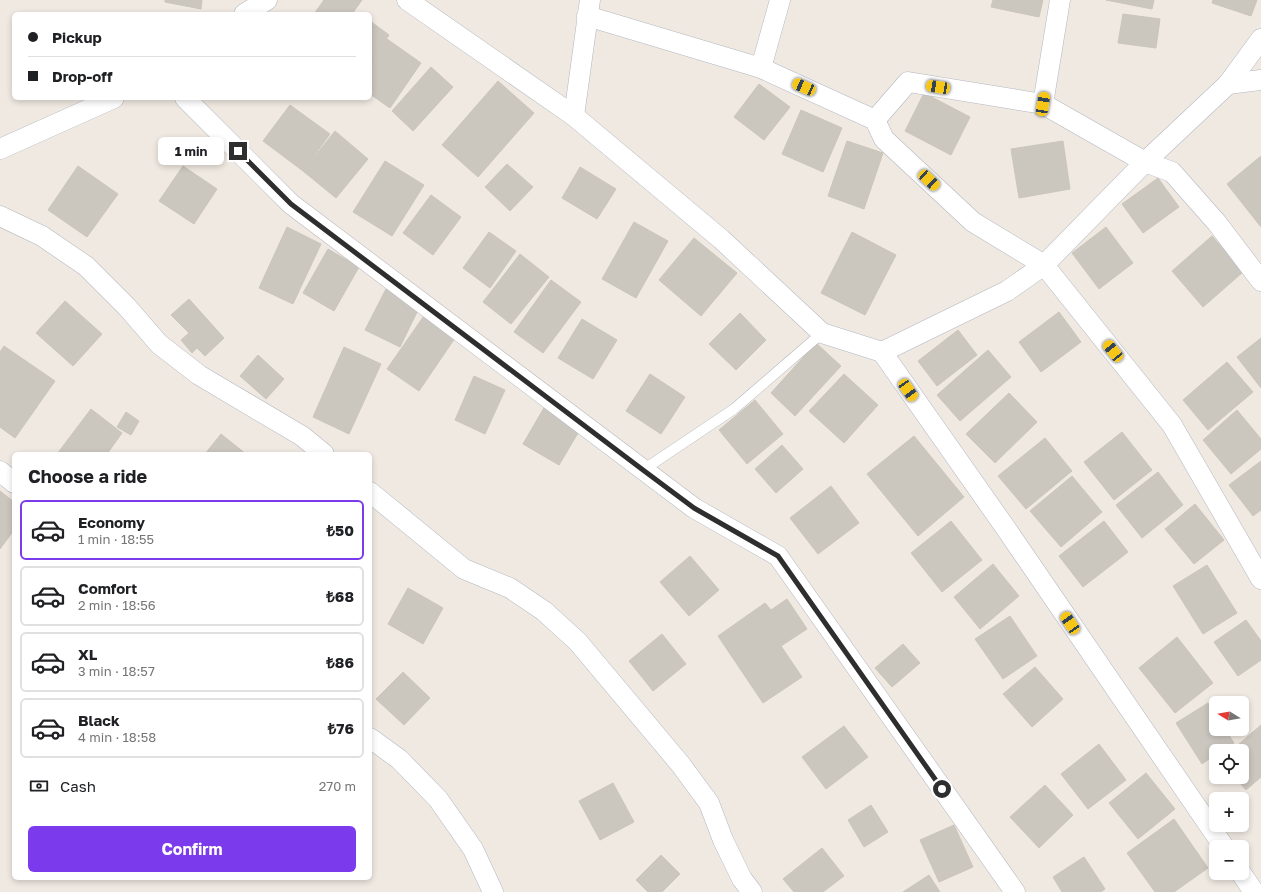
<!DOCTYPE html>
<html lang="en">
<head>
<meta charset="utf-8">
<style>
	body { margin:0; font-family:"Golos Text",sans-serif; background:#f6f6f6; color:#202124; height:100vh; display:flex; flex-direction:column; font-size:15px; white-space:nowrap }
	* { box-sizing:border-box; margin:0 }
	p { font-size:13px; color:#757577 }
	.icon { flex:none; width:22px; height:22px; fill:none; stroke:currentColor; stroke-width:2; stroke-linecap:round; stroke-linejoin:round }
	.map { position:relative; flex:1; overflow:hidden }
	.sheet { position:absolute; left:12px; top:452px; width:360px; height:428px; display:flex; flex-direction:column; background:#fff; border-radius:6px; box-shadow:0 2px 6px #0003 }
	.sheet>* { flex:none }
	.guide { position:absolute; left:12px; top:12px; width:360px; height:88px; border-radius:6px; box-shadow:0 2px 6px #0003; display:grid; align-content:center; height:88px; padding:0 16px; background:#fff }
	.needle { width:26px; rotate:281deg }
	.controls { position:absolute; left:1209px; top:696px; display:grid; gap:8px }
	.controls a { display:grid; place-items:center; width:40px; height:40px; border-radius:6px; background:#fff; box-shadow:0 2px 6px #0003; font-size:20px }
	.end { position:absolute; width:18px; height:18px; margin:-9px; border:5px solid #2e2e2e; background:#fff; box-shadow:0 0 0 2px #fff }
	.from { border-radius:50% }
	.bubble { position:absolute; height:28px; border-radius:6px; background:#fff; box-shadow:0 2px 6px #0003; font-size:13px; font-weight:700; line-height:28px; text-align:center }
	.car { position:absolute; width:12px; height:24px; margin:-12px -6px; border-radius:5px; box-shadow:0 0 3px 1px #0007; background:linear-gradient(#f5c518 24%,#345 0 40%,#f5c518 0 76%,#345 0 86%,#f5c518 0) }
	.guide b { display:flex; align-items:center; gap:14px; height:38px; font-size:15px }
	.guide b+b { border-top:1px solid #e0e0e0 }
	.guide i { width:10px; height:10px; background:#202124 }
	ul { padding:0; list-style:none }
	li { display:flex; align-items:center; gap:12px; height:60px; margin:0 8px 6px; padding:0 8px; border:2px solid #e0e0e0; border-radius:6px }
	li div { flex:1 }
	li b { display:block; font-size:15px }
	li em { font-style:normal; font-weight:700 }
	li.selected { border-color:#7c3aed }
	li>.icon { width:36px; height:36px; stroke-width:1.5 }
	h2 { padding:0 16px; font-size:18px; line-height:48px }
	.pay { display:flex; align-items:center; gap:10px; height:44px; padding:0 16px; font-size:15px }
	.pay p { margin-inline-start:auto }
	.action { display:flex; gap:8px; margin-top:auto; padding:8px 16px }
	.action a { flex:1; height:46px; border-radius:6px; background:#7c3aed; color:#fff; font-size:16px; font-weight:700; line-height:46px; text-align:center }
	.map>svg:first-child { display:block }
</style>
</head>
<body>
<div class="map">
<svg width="1261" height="892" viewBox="0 0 1261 892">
	<rect width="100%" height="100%" fill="#efe9e1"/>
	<g fill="#cbc7bf" stroke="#cbc5ba">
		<path d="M165 0H202L201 9 165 2Z"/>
		<path d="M324 0H362L352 14H314Z"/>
		<path d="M993 0H1043L1039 17 991 7Z"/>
		<path d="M1106 0H1154L1152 9Z"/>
		<path d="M1213 0H1257L1251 16 1212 3Z"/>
		<path d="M1123 14 1160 19 1156 48 1118 43Z"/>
		<path d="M370 21 389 35 370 62Z"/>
		<path d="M387 39 421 63 390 108 370 94V62Z"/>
		<path d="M431 67 453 87 413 131 392 111Z"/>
		<path d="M498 81 534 113 478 177 442 145Z"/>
		<path d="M759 84 790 107 764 140 734 117Z"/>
		<path d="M924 93 970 117 951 155 905 131Z"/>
		<path d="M290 105 330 134 303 171 263 141Z"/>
		<path d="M801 110 842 128 823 172 782 154Z"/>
		<path d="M335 131 368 159 336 198 303 171Z"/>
		<path d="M847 141 883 153 864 209 828 196Z"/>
		<path d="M1063 141 1070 189 1019 198 1011 149Z"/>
		<path d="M1261 156V227L1227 184Z"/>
		<path d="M385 161 424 185 392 236 353 212Z"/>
		<path d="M507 164 533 187 510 211 485 187Z"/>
		<path d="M78 166 118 194 87 237 48 210Z"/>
		<path d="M183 166 217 189 194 224 159 201Z"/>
		<path d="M580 167 616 189 597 219 562 198Z"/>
		<path d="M1158 178 1179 207 1143 233 1122 204Z"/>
		<path d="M431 195 461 217 433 255 403 233Z"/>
		<path d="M634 222 668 241 636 298 602 279Z"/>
		<path d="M287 227 321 244 293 304 259 288Z"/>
		<path d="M1106 227 1133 263 1099 289 1072 253Z"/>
		<path d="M489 232 516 251 490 288 463 268Z"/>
		<path d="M852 232 896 255 865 315 821 293Z"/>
		<path d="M1212 236 1243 272 1203 307 1172 271Z"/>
		<path d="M694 238 737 273 701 316 659 280Z"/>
		<path d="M328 249 359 267 334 311 303 293Z"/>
		<path d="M520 254 549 277 511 324 483 302Z"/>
		<path d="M551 280 581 302 543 353 514 332Z"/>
		<path d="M386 289 420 306 400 347 365 330Z"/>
		<path d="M189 299 224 338 205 356 197 348 192 353 181 340 189 333 171 315Z"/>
		<path d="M65 301 102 334 73 366 36 333Z"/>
		<path d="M1059 312 1081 342 1041 372 1019 342Z"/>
		<path d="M426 313 457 335 419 391 387 369Z"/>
		<path d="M740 313 766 340 736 370 709 344Z"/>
		<path d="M582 319 617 340 593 379 558 358Z"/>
		<path d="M958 330 977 355 937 386 918 361Z"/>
		<path d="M1261 338V388L1237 357Z"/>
		<path d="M816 343 841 366 795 416 771 393Z"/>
		<path d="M4 346 55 381 15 438 0 427V352Z"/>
		<path d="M344 347 381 364 349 434 313 417Z"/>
		<path d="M988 350 1011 377 960 421 937 395Z"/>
		<path d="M258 355 284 379 266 399 240 376Z"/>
		<path d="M1227 362 1253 392 1208 430 1183 400Z"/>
		<path d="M650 374 685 397 661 434 626 411Z"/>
		<path d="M844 374 878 405 844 443 809 411Z"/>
		<path d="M474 376 505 390 485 434 455 420Z"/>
		<path d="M1009 393 1037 422 995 463 966 434Z"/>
		<path d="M755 400 783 434 747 464 719 430Z"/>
		<path d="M545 406 581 428 559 465 523 444Z"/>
		<path d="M91 409 122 433 107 454H57Z"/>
		<path d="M1237 410 1261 439V449L1231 474 1203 440Z"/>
		<path d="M126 412 139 421 131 435 117 427Z"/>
		<path d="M1122 432 1152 470 1114 500 1084 462Z"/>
		<path d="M221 434 246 454H205Z"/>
		<path d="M914 436 964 497 918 536 867 474Z"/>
		<path d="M1045 438 1072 471 1026 509 998 476Z"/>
		<path d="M782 445 803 469 776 493 755 469Z"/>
		<path d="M1261 461V510L1253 516 1229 485Z"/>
		<path d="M1158 472 1183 505 1142 538 1116 505Z"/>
		<path d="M1072 476 1102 512 1061 547 1030 511Z"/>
		<path d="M831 486 859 523 818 554 790 518Z"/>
		<path d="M0 491 14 502V530L0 549Z"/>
		<path d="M1195 504 1224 540 1194 564 1165 529Z"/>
		<path d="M951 521 982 560 942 592 911 553Z"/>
		<path d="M1104 521 1128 552 1083 587 1059 556Z"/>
		<path d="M690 556 719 590 689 616 660 582Z"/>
		<path d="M993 564 1019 596 980 629 954 597Z"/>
		<path d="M1207 565 1237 613 1203 634 1173 586Z"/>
		<path d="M408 588 443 608 423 644 388 624Z"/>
		<path d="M787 599 807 629 781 646 802 677 763 703 718 636 765 603 771 610Z"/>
		<path d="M1010 616 1037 656 1003 679 975 639Z"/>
		<path d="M1246 620 1261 641V660L1238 676 1214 642Z"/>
		<path d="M662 634 686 664 653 691 629 661Z"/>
		<path d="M1177 637 1213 683 1175 713 1139 668Z"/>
		<path d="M903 644 920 663 892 687 875 668Z"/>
		<path d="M1035 667 1063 699 1032 727 1003 694Z"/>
		<path d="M403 672 430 698 404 725 376 699Z"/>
		<path d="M1208 703 1216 716V729H1225L1234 743 1221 751H1216V754L1202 764 1176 723Z"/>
		<path d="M1261 725V777L1246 790 1235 777H1242V751H1231Z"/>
		<path d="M844 726 868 757 826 789 802 757Z"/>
		<path d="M1099 744 1126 780 1088 809 1061 774Z"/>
		<path d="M1146 773 1175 809 1138 839 1109 803Z"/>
		<path d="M613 783 634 822 600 840 579 801Z"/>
		<path d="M1045 785 1073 815 1039 848 1010 817Z"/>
		<path d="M871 805 888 832 864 847 848 820Z"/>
		<path d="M1174 819 1208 868 1174 892H1155L1127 853Z"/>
		<path d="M954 825 973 867 939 882 920 840Z"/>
		<path d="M822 848 844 876 823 892H794L783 879Z"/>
		<path d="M661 855 680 874 662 892H648L636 880Z"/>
		<path d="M1084 857 1105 889 1101 892H1062L1053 877Z"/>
		<path d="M929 875 940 892H903Z"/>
	</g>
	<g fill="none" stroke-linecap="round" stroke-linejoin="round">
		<g stroke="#b4b7c1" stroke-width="11">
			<path id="service" d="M643 470 734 409 822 333"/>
		</g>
		<g stroke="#b4b7c1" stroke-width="21">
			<g id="minor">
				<path d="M407 0 574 116 721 239 822 333 882 352 1007 530 1224 847"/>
				<path d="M244 14 267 0"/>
				<path d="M587 16 761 68 875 120 884 139 973 222 1044 265 1172 425 1261 579"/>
				<path d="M761 68 780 0"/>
				<path d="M1228 84 1261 80"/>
				<path d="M185 98 291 204 694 508 778 556 1015 892"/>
				<path d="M1043 104 1060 0"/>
				<path d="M574 116 590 0"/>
				<path d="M875 120 908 82 1043 104 1145 162 1172 172 1217 223 1261 281"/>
				<path d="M0 149 114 98"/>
				<path d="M0 216 42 236 86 266 127 307 159 344 199 375 302 436 324 454"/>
				<path d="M882 352 1007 291 1044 265 1145 162 1228 84 1261 39"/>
				<path d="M0 471 14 483"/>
				<path d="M370 492 464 569 510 588 544 611 578 642 681 765 709 803 723 840 742 879 752 892"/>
				<path d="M370 738 399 759 438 799 473 849 493 892"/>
				<path d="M1241 873 1254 892"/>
			</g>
		</g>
		<use href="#service" stroke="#fff" stroke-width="10"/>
		<use href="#minor" stroke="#fff" stroke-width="20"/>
	</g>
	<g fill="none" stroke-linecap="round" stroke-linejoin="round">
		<path stroke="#2e2e2e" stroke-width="5" d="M238 151 291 204 643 470 694 508 778 556 942 789"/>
	</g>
</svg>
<div class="controls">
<a><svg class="needle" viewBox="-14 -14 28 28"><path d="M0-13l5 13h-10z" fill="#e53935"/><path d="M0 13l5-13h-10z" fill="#757577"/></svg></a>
<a><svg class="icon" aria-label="locate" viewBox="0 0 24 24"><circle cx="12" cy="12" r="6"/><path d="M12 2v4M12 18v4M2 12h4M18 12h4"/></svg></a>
<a>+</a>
<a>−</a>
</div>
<i class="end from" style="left:942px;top:789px"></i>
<i class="end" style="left:238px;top:151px"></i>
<div class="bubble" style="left:158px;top:137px;width:66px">1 min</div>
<i class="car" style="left:804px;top:87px;rotate:294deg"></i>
<i class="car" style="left:938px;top:87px;rotate:279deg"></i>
<i class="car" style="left:1043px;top:104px;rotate:9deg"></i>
<i class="car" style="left:929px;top:180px;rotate:133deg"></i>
<i class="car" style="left:1113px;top:351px;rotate:321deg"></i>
<i class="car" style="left:908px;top:390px;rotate:145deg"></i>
<i class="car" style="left:1070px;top:623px;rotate:326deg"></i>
<div class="guide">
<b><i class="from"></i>Pickup</b>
<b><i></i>Drop-off</b>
</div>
<section class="sheet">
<h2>Choose a ride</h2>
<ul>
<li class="selected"><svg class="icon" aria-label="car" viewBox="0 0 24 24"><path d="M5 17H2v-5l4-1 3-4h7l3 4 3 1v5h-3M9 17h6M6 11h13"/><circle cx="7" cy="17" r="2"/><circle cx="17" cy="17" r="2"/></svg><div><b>Economy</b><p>1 min · 18:55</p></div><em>₺50</em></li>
<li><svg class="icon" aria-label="car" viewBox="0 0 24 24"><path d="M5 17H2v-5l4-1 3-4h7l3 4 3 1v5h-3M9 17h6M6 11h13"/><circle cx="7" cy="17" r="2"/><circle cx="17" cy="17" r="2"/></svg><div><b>Comfort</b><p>2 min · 18:56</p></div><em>₺68</em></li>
<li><svg class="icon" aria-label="car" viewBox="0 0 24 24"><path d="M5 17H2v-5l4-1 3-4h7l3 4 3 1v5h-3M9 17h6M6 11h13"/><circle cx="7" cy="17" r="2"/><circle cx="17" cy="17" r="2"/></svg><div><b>XL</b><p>3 min · 18:57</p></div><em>₺86</em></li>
<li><svg class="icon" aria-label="car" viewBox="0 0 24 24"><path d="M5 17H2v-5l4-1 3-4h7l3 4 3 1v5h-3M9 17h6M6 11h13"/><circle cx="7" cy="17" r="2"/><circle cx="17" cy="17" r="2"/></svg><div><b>Black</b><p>4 min · 18:58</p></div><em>₺76</em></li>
</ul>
<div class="pay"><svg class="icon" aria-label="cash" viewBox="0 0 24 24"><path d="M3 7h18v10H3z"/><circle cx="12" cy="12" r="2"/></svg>Cash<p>270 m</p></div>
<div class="action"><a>Confirm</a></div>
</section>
</div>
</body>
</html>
